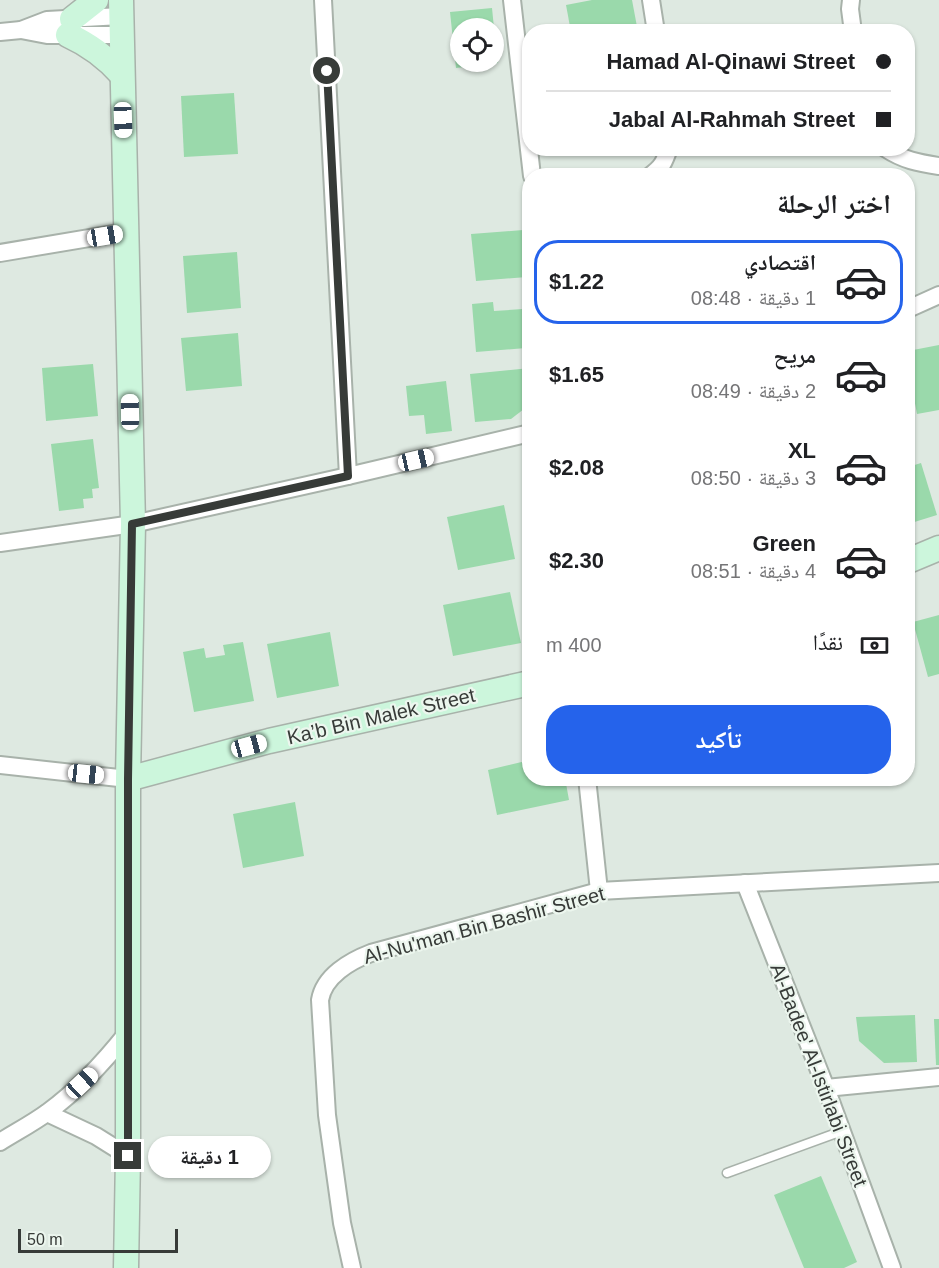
<!DOCTYPE html>
<html lang="ar">
<head>
<meta charset="utf-8">
<style>
	body { margin:0; font-family:Arial,"Noto Naskh Arabic",sans-serif; background:#f6f6f6; color:#202124; direction:rtl; height:100vh; display:flex; flex-direction:column; font-size:22px; white-space:nowrap }
	* { box-sizing:border-box; margin:0 }
	p { font-size:20px; color:#757577 }
	.icon { flex:none; width:33px; height:33px; fill:none; stroke:currentColor; stroke-width:2; stroke-linecap:round; stroke-linejoin:round }
	.map { position:relative; flex:1; overflow:hidden; direction:ltr }
	.panel { position:absolute; left:522px; top:168px; width:393px; height:618px; display:flex; flex-direction:column; background:#fff; border-radius:24px; box-shadow:0 2px 4px #0004; direction:rtl }
	.panel>* { flex:none }
	.guide { position:absolute; left:522px; top:24px; width:393px; height:132px; border-radius:24px; box-shadow:0 2px 4px #0004; direction:rtl; display:grid; align-content:center; height:132px; padding:0 24px; background:#fff }
	.buttons { position:absolute; left:450px; top:18px; display:grid; gap:12px }
	.buttons a { display:grid; place-items:center; width:54px; height:54px; border-radius:50%; background:#fff; box-shadow:0 2px 4px #0004; font-size:30px }
	.scale { position:absolute; left:18px; bottom:15px; width:160px; box-sizing:border-box; padding-left:6px; border:3px solid #373b38; border-top:0; font-size:16px; line-height:21px; white-space:nowrap; color:#373b38; -webkit-text-stroke:4px #ecf6ee; paint-order:stroke }
	.end { position:absolute; width:27px; height:27px; margin:-14px; border:8px solid #373b38; background:#fff; box-shadow:0 0 0 3px #fff }
	.from { border-radius:50% }
	.bubble { position:absolute; height:42px; border-radius:21px; background:#fff; box-shadow:0 2px 4px #0004; font-size:20px; font-weight:800; line-height:42px; text-align:center; direction:rtl }
	.car { position:absolute; width:18px; height:36px; margin:-18px -9px; border-radius:8px; box-shadow:0 0 4px 2px #0007; background:linear-gradient(#fff 24%,#345 0 40%,#fff 0 76%,#345 0 86%,#fff 0) }
	.guide b { display:flex; align-items:center; gap:21px; height:57px; font-size:22px }
	.guide b+b { border-top:2px solid #e0e0e0 }
	.guide i { width:15px; height:15px; background:#202124 }
	ul { padding:0; list-style:none }
	li { display:flex; align-items:center; gap:18px; height:84px; margin:0 12px 9px; padding:0 12px; border:3px solid transparent; border-radius:24px }
	li div { flex:1 }
	li b { display:block; font-size:22px }
	li em { font-style:normal; font-weight:800 }
	li.selected { border-color:#2563eb }
	li>.icon { width:54px; height:54px; stroke-width:1.5 }
	h2 { padding:0 24px; font-size:27px; line-height:72px }
	.pay { display:flex; align-items:center; gap:15px; height:66px; padding:0 24px; font-size:22px }
	.pay p { margin-inline-start:auto }
	.primary-button { display:flex; gap:12px; margin-top:auto; padding:12px 24px }
	.primary-button a { flex:1; height:69px; border-radius:24px; background:#2563eb; color:#fff; font-size:24px; font-weight:800; line-height:69px; text-align:center }
	.map>svg:first-child { display:block }
</style>
</head>
<body>
<div class="map">
<svg width="939" height="1268" viewBox="0 0 939 1268">
	<rect width="100%" height="100%" fill="#dee9e1"/>
	<g fill="#9ad9ab">
		<path d="M592 0H632L638 32H571L566 5Z"/>
		<path d="M492 8 494 28H460V62H494V35H495L498 63 456 68 450 12Z"/>
		<path d="M234 93 238 154 184 157 181 96Z"/>
		<path d="M523 230 527 277 476 281 471 234Z"/>
		<path d="M237 252 241 308 187 313 183 256Z"/>
		<path d="M493 302 494 311 523 309 526 348 476 352 472 304Z"/>
		<path d="M238 333 242 386 186 391 181 338Z"/>
		<path d="M939 345V410L917 414 908 366V351Z"/>
		<path d="M93 364 98 416 46 421 42 368Z"/>
		<path d="M530 368V399L524 409 511 419 475 422 470 374Z"/>
		<path d="M446 381 452 431 426 434 424 415 409 416 406 386Z"/>
		<path d="M93 439 99 488 92 489 93 498 83 499 84 508 59 511 51 444Z"/>
		<path d="M921 463 937 515 908 524V467Z"/>
		<path d="M504 505 515 559 458 570 447 517Z"/>
		<path d="M510 592 521 643 453 656 443 605Z"/>
		<path d="M939 615V674L928 677 913 622Z"/>
		<path d="M330 632 339 686 277 698 267 644Z"/>
		<path d="M243 642 254 701 194 712 183 652 204 648 206 658 225 655 223 645Z"/>
		<path d="M530 760V778H565L569 800 497 815 488 770Z"/>
		<path d="M295 802 304 856 243 868 233 814Z"/>
		<path d="M915 1015 917 1062 884 1063 859 1041 856 1017Z"/>
		<path d="M934 1019H939V1065H936Z"/>
		<path d="M821 1176 857 1262 844 1268H804L774 1195Z"/>
	</g>
	<g fill="none" stroke-linecap="round" stroke-linejoin="round">
		<g stroke="#a8b2aa" stroke-width="11">
			<path id="lane" d="M727 1173 842 1131"/>
		</g>
		<g stroke="#a8b2aa" stroke-width="20">
			<g id="street">
				<path d="M323 0 348 476"/>
				<path d="M512 0 532 176"/>
				<path d="M651 0 656 32"/>
				<path d="M851 0 850 9 853 32"/>
				<path d="M21 30 47 35H121"/>
				<path d="M0 32 21 30 47 20 121 16"/>
				<path d="M885 148C903 160 918 163 939 166"/>
				<path d="M650 176C662 167 664 163 669 148"/>
				<path d="M0 253 125 232"/>
				<path d="M908 309 939 295"/>
				<path d="M0 543 133 524 348 476 530 433"/>
				<path d="M0 765 128 779"/>
				<path d="M587 778 599 891"/>
				<path d="M745 883 826 1088 892 1268"/>
				<path d="M826 1088 939 1077"/>
				<path d="M47 1113 96 1136 128 1156"/>
				<path d="M0 1142C16 1132 33 1123 48 1112 78 1090 104 1062 127 1033"/>
				<path d="M352 1268 342 1223 327 1115 320 1000C324 976 350 961 371 953L599 891 939 873"/>
			</g>
		</g>
		<g stroke="#a8b2aa" stroke-width="27">
			<g id="secondary">
				<path d="M121 0 133 524 128 779V1156L126 1268"/>
				<path d="M72 19 96 0"/>
				<path d="M68 35C90 45 106 57 122 75"/>
				<path d="M908 561 939 548"/>
				<path d="M128 779 269 741 530 683"/>
			</g>
		</g>
		<use href="#lane" stroke="#fff" stroke-width="8"/>
		<use href="#street" stroke="#fff" stroke-width="16"/>
		<use href="#secondary" stroke="#ccf6dc" stroke-width="24"/>
	</g>
	<g fill="none" stroke-linecap="round" stroke-linejoin="round">
		<path stroke="#373b38" stroke-width="8" d="M128 1156V779L132 524 348 476 327 71"/>
	</g>
	<g text-anchor="middle" stroke-width="4.5" stroke-linejoin="round" paint-order="stroke">
		<g font-size="20" fill="#373b38" stroke="#ecf6ee">
			<text transform="translate(381 716) rotate(-13)" y="7">Ka’b Bin Malek Street</text>
			<text transform="translate(484 925) rotate(-15)" y="7">Al-Nu'man Bin Bashir Street</text>
			<text transform="translate(819 1075) rotate(69)" y="7">Al-Badee' Al-Istirlabi Street</text>
		</g>
	</g>
</svg>
<div class="buttons">
<a><svg class="icon" aria-label="locate" viewBox="0 0 24 24"><circle cx="12" cy="12" r="6"/><path d="M12 2v4M12 18v4M2 12h4M18 12h4"/></svg></a>
</div>
<div class="scale">50 m</div>
<i class="end from" style="left:327px;top:71px"></i>
<i class="end" style="left:128px;top:1156px"></i>
<div class="bubble" style="left:148px;top:1136px;width:123px">1 دقيقة</div>
<i class="car" style="left:123px;top:120px;rotate:178deg"></i>
<i class="car" style="left:105px;top:236px;rotate:80deg"></i>
<i class="car" style="left:130px;top:412px;rotate:359deg"></i>
<i class="car" style="left:416px;top:460px;rotate:77deg"></i>
<i class="car" style="left:249px;top:746px;rotate:75deg"></i>
<i class="car" style="left:86px;top:774px;rotate:96deg"></i>
<i class="car" style="left:82px;top:1083px;rotate:47deg"></i>
<div class="guide">
<b><i class="from"></i>Hamad Al-Qinawi Street</b>
<b><i></i>Jabal Al-Rahmah Street</b>
</div>
<section class="panel">
<h2>اختر الرحلة</h2>
<ul>
<li class="selected"><svg class="icon" aria-label="car" viewBox="0 0 24 24"><path d="M5 17H2v-5l4-1 3-4h7l3 4 3 1v5h-3M9 17h6M6 11h13"/><circle cx="7" cy="17" r="2"/><circle cx="17" cy="17" r="2"/></svg><div><b>اقتصادي</b><p>1 دقيقة · 08:48</p></div><em>$1.22</em></li>
<li><svg class="icon" aria-label="car" viewBox="0 0 24 24"><path d="M5 17H2v-5l4-1 3-4h7l3 4 3 1v5h-3M9 17h6M6 11h13"/><circle cx="7" cy="17" r="2"/><circle cx="17" cy="17" r="2"/></svg><div><b>مريح</b><p>2 دقيقة · 08:49</p></div><em>$1.65</em></li>
<li><svg class="icon" aria-label="car" viewBox="0 0 24 24"><path d="M5 17H2v-5l4-1 3-4h7l3 4 3 1v5h-3M9 17h6M6 11h13"/><circle cx="7" cy="17" r="2"/><circle cx="17" cy="17" r="2"/></svg><div><b>XL</b><p>3 دقيقة · 08:50</p></div><em>$2.08</em></li>
<li><svg class="icon" aria-label="car" viewBox="0 0 24 24"><path d="M5 17H2v-5l4-1 3-4h7l3 4 3 1v5h-3M9 17h6M6 11h13"/><circle cx="7" cy="17" r="2"/><circle cx="17" cy="17" r="2"/></svg><div><b>Green</b><p>4 دقيقة · 08:51</p></div><em>$2.30</em></li>
</ul>
<div class="pay"><svg class="icon" aria-label="cash" viewBox="0 0 24 24"><path d="M3 7h18v10H3z"/><circle cx="12" cy="12" r="2"/></svg>نقدًا<p>400 m</p></div>
<div class="primary-button"><a>تأكيد</a></div>
</section>
</div>
</body>
</html>
